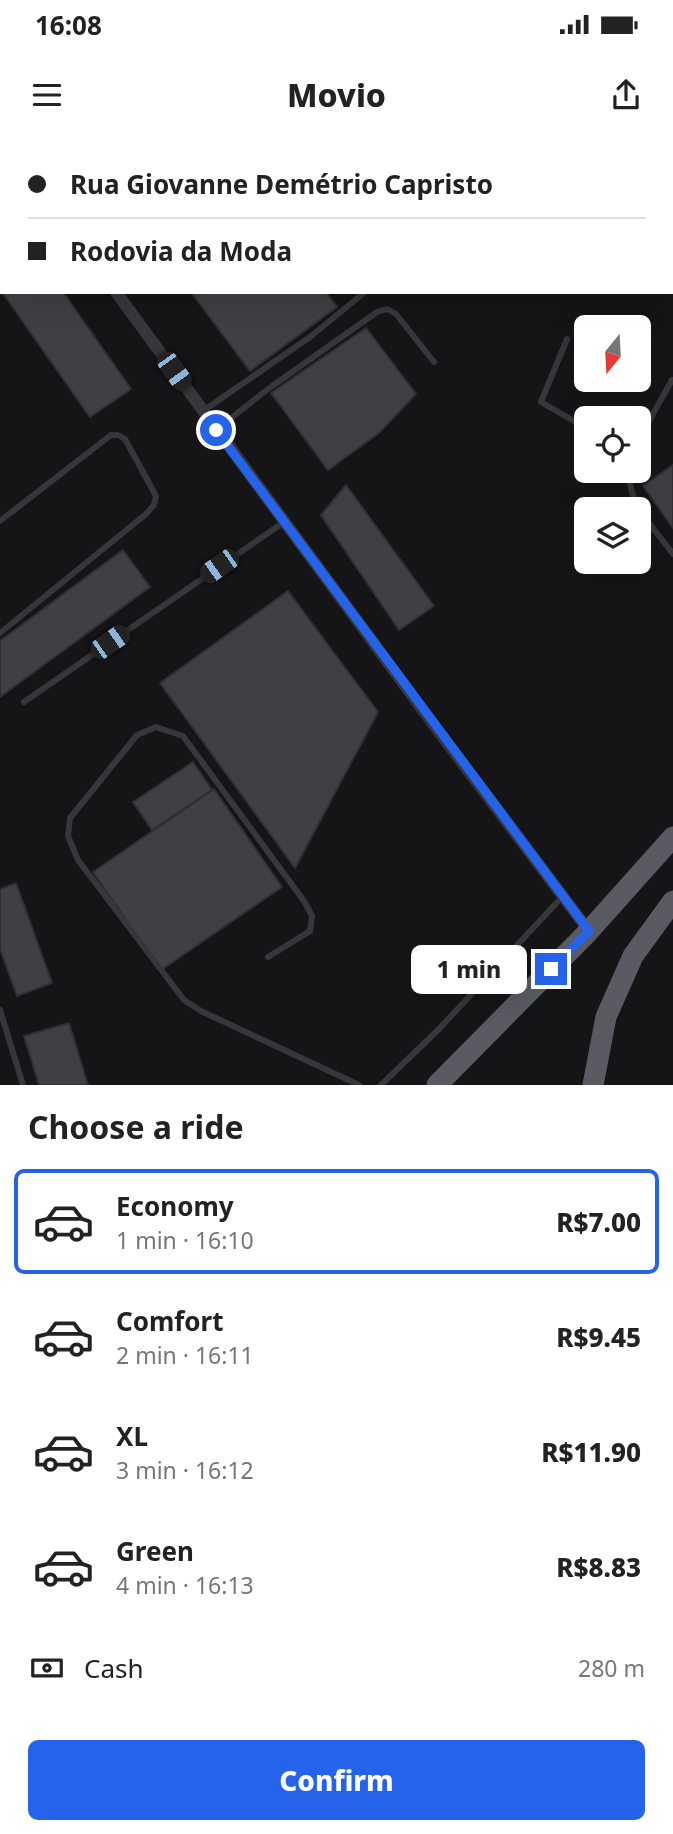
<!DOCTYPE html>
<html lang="en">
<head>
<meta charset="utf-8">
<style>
	body { margin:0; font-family:"Noto Sans",sans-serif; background:#f2f2f2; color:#222; height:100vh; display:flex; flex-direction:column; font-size:26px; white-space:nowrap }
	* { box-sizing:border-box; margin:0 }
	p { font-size:23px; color:#767676 }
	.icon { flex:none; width:38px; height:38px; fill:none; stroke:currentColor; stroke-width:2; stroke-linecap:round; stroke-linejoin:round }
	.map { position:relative; height:945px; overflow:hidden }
	.panel { display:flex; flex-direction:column; background:#fff; flex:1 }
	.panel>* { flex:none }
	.guide { position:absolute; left:0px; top:0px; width:674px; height:154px; box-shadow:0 7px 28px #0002; display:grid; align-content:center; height:154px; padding:0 28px; background:#fff }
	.needle { width:46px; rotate:198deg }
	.buttons { position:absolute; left:574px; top:175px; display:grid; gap:14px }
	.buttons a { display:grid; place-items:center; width:77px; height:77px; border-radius:10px; background:#fff; box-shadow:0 7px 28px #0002; font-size:35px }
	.end { position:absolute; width:32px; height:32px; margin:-16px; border:9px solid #2563eb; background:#fff; box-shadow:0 0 0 4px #fff }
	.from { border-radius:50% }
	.bubble { position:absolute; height:49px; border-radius:10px; background:#fff; box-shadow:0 7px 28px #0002; font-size:23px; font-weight:800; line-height:49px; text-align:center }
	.car { position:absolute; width:21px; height:42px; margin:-21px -10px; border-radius:9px; box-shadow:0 0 5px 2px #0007; background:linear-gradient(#222 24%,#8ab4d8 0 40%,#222 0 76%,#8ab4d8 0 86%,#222 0) }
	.guide b { display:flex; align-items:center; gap:24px; height:66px; font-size:26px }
	.guide b+b { border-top:2px solid #e0e0e0 }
	.guide i { width:18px; height:18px; background:#222 }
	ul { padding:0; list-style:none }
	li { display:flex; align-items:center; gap:21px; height:105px; margin:0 14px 10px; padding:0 14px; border:4px solid transparent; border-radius:10px }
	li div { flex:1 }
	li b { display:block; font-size:26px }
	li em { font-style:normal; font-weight:800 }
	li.current { border-color:#2563eb }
	li>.icon { width:63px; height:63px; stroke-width:1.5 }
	h2 { padding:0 28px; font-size:32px; line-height:84px }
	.pay { display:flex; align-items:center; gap:18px; height:77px; padding:0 28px; font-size:26px }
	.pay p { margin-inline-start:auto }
	.primary-button { display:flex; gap:14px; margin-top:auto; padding:14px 28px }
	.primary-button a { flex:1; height:80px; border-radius:10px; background:#2563eb; color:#fff; font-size:28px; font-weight:800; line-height:80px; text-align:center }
	.status { display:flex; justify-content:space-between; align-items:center; height:49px; padding:0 35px; background:#fff; direction:ltr }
	.status svg { height:19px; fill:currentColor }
	header { display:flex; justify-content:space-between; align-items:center; height:91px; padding:0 28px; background:#fff; font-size:32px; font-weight:800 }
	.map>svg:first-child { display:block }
</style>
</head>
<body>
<div class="status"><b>16:08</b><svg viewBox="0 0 49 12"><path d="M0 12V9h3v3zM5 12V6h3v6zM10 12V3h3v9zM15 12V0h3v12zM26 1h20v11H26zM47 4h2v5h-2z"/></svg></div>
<header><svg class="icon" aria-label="menu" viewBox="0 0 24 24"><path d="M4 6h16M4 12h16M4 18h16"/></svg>Movio<svg class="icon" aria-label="share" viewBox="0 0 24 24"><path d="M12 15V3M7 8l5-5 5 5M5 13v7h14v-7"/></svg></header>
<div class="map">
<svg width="673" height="945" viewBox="0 0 673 945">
	<rect width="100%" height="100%" fill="#151517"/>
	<g fill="#3f3f44" stroke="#302f33" stroke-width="2">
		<path d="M2 152H63L131 249 90 277Z"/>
		<path d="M191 152H326L337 167 250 231Z"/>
		<path d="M366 188 416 254 379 293 328 330 271 253Z"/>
		<path d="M673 325V388L643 346Z"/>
		<path d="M346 345 434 466 399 490 321 375Z"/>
		<path d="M123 410 150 447 0 557V501Z"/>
		<path d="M288 451 378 572 295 728 160 543Z"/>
		<path d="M193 622 212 650 152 690 133 662Z"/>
		<path d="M214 649 282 747 161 830 93 732Z"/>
		<path d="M16 743 52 843 17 856 0 809V749Z"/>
		<path d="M69 883 88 945H39L24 896Z"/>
	</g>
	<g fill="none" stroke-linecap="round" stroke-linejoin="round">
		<g stroke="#36363b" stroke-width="6">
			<path d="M567 199 541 262 581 285 586 292"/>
			<path d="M203 271 310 197 365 152"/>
			<path d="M216 290 268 249 377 172 387 169 396 174 434 222"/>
			<path d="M639 299 672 240"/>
			<path d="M620 331 629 341"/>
			<path d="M630 331C626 363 655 389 673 414"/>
			<path d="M0 381 111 295H118L125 299 156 356 154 365 146 374 0 493"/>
			<path d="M24 562 284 382"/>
			<path d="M268 817 310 791 312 776 304 761 183 596 156 587 137 595 70 678 68 696 78 720 184 860 201 871 359 945"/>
			<path d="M0 870 23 945"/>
			<path d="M381 945 438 890 563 756"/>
		</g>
		<g stroke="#36363b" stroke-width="12">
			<path d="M633 0 635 2"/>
			<path d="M44 2 45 0"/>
			<path d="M0 34 2 33"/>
			<path d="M672 53 673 54"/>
			<path d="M116 152 436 588 589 791"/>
		</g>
		<g stroke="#5a5a63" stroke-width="21">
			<path d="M437 945 589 791 673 697"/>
			<path d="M593 945 606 877 633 816 673 761"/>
		</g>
	</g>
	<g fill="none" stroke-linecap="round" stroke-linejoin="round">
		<path stroke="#2563eb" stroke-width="9" d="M216 290 589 791 551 829"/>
	</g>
</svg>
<div class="buttons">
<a><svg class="needle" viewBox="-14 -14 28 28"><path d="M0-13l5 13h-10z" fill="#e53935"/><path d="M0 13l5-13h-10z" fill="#767676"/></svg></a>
<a><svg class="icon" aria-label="locate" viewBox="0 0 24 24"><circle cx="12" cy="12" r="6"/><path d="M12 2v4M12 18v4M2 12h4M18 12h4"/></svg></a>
<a><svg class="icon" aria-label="layers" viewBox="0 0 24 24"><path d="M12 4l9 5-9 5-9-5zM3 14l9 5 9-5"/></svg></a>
</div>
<i class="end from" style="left:216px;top:290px"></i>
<i class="end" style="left:551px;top:829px"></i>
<div class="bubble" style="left:411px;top:805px;width:116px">1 min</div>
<i class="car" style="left:174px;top:231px;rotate:144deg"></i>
<i class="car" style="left:219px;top:426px;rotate:235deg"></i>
<i class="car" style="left:110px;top:502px;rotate:55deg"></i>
<div class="guide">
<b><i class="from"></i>Rua Giovanne Demétrio Capristo</b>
<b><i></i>Rodovia da Moda</b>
</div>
</div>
<section class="panel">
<h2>Choose a ride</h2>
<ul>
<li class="current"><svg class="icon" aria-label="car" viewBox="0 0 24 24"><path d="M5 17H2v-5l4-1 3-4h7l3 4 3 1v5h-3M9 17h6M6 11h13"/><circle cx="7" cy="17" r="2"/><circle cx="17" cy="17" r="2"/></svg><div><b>Economy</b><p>1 min · 16:10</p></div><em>R$7.00</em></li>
<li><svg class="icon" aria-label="car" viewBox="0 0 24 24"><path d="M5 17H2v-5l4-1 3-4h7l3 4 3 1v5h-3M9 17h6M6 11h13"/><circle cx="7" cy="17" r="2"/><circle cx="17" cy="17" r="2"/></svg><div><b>Comfort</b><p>2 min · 16:11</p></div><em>R$9.45</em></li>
<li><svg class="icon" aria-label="car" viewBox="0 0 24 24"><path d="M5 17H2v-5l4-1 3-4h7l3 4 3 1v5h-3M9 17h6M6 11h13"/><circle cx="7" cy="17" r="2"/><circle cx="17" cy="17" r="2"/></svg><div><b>XL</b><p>3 min · 16:12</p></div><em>R$11.90</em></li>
<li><svg class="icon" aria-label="car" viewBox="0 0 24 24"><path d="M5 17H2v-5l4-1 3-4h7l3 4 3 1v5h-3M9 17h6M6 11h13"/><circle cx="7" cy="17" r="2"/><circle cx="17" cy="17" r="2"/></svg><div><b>Green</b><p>4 min · 16:13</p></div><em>R$8.83</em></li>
</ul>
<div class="pay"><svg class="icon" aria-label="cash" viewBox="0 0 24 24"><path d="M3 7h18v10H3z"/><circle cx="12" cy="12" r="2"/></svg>Cash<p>280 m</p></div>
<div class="primary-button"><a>Confirm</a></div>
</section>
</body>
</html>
